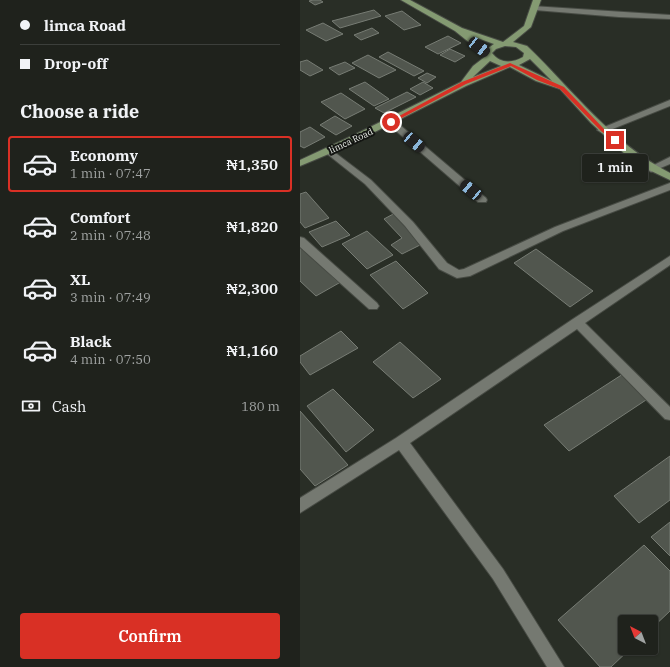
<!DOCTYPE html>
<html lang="en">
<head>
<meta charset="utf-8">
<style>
	body { margin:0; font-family:"IBM Plex Serif",serif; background:#272a25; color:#f1f3f6; height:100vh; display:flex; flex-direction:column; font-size:15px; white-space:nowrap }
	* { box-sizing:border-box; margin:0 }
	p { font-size:13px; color:#a1a4a3 }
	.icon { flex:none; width:22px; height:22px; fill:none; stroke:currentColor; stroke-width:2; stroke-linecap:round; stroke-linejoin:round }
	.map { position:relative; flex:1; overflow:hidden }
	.side { display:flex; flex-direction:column; background:#1f221c; width:300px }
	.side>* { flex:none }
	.top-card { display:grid; align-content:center; height:88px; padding:0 20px; background:#1f221c }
	.needle { width:26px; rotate:318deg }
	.controls { position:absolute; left:318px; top:615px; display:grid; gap:8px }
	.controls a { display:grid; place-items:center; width:40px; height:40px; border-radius:4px; background:#1f221c; box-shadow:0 1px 3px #0004,0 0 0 1px #3c3f3b; font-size:20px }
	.end { position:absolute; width:18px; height:18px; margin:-9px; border:5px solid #d93025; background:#fff; box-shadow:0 0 0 2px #fff }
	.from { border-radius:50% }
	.bubble { position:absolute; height:28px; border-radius:4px; background:#1f221c; box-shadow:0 1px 3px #0004,0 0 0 1px #3c3f3b; font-size:13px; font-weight:600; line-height:28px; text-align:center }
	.car { position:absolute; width:12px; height:24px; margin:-12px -6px; border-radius:5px; box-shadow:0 0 3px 1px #0007; background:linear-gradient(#222 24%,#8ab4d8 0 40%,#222 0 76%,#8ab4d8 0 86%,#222 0) }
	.top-card b { display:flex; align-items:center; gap:14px; height:38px; font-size:15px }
	.top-card b+b { border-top:1px solid #3c3f3b }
	.top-card i { width:10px; height:10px; background:#f1f3f6 }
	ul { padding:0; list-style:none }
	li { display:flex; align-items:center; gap:12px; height:56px; margin:0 8px 6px; padding:0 12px; border:2px solid transparent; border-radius:4px }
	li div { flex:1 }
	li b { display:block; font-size:15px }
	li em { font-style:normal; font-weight:600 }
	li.active { border-color:#d93025 }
	li>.icon { width:36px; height:36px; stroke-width:1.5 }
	h2 { padding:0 20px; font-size:18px; line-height:48px }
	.pay { display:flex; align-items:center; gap:10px; height:44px; padding:0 20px; font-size:15px }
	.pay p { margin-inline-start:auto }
	.action { display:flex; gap:8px; margin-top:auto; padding:8px 20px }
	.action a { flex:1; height:46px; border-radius:4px; background:#d93025; color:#fff; font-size:16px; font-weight:600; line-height:46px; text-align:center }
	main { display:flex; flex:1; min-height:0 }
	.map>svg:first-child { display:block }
</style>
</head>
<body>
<main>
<section class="side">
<div class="top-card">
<b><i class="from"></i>limca Road</b>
<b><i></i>Drop-off</b>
</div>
<h2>Choose a ride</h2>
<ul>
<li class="active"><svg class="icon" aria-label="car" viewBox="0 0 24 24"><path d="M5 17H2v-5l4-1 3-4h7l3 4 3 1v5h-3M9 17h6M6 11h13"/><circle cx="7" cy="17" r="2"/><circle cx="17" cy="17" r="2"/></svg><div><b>Economy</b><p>1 min · 07:47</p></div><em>₦1,350</em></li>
<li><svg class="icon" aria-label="car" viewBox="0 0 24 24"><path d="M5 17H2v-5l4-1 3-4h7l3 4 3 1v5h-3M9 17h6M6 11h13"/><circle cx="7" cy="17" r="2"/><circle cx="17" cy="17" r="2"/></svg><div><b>Comfort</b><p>2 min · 07:48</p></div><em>₦1,820</em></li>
<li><svg class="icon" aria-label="car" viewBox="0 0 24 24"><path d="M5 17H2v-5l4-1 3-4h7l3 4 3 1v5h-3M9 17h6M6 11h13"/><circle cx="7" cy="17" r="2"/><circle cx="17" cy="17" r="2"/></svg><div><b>XL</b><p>3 min · 07:49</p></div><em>₦2,300</em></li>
<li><svg class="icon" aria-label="car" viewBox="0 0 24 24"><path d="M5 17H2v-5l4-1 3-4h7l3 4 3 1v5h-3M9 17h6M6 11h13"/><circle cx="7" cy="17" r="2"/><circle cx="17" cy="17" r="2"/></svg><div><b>Black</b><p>4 min · 07:50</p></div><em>₦1,160</em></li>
</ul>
<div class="pay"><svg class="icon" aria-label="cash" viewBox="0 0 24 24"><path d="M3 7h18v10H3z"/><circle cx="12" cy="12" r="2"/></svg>Cash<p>180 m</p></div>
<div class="action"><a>Confirm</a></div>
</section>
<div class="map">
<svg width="370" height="667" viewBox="0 0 370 667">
	<rect width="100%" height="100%" fill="#292e26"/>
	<g fill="#51564e" stroke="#777c74">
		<path d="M13 0H20L23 2 15 5 9 1Z"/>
		<path d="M74 10 81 16 40 28 32 21Z"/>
		<path d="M102 11 121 25 104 30 85 16Z"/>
		<path d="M23 23 43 34 26 41 6 30Z"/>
		<path d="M72 28 79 33 61 40 54 35Z"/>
		<path d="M148 36 161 43 138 54 125 47Z"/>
		<path d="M150 49 165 56 155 62 140 55Z"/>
		<path d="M88 52 124 71 114 76 79 57Z"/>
		<path d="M68 55 96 70 79 78 52 63Z"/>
		<path d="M7 60 23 70 10 76 0 70V62Z"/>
		<path d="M45 62 55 68 39 75 29 68Z"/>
		<path d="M127 73 136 77 127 83 118 78Z"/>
		<path d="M65 82 89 99 74 106 49 89Z"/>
		<path d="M123 82 133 88 120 95 110 89Z"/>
		<path d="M107 92 116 97 84 113 75 108Z"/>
		<path d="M41 93 65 109 45 119 21 102Z"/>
		<path d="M35 116 52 126 36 135 20 125Z"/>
		<path d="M10 127 25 137 4 148 0 146V132Z"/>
		<path d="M6 192 29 218 5 228 0 222V194Z"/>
		<path d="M97 212 124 243 102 254 91 245 102 238 84 219Z"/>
		<path d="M36 221 50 235 22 247 9 232Z"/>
		<path d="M67 231 93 255 67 269 42 244Z"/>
		<path d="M0 246 39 283 16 296 0 281Z"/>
		<path d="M236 249 293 291 270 307 214 263Z"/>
		<path d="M96 261 128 293 103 309 70 275Z"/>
		<path d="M41 331 58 348 10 375 0 362V356Z"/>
		<path d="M100 342 141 379 113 398 73 362Z"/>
		<path d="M323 374 349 398 269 451 244 425Z"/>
		<path d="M33 389 74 430 46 452 7 406Z"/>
		<path d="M0 411 48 465 15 486 0 469Z"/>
		<path d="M370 456V500L339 523 314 496Z"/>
		<path d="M370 522V556L351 537Z"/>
		<path d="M344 545 370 571V611L351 629V622H325V648H331L311 667H300L258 620Z"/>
	</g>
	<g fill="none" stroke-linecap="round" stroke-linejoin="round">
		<g stroke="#474b44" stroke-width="2">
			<g id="minor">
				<path d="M232 6 370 15V19L319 17 235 10H232Z"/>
				<path d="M370 100V106L305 132 302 133 297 130Z"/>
				<path d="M91 119 94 120 186 198 187 200 186 202H178L88 124 86 122Z"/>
				<path d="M29 148 71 180 113 222 147 263 159 270 164 269 255 227 370 183V190L263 231 170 276 157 278 139 269 105 226 65 184 26 153 24 151Z"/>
				<path d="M370 157V164L351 172 346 169Z"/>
				<path d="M0 237 4 238 77 303 79 306 77 309H69L0 247Z"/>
				<path d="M370 256V265L285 323 370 407V420L365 419 277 329 110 443 203 569 264 667H247L193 579 99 450 0 513V498L96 438 273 319Z"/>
			</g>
		</g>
		<g stroke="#474b44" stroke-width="2">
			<path id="major" d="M101 0H110L162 28 203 42 224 26 233 0H241L231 27 213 42 227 46C273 90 311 143 370 173V180L345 168 326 155 291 123 260 89 236 81 210 67 166 86 43 148 0 166V160L56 134 161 82 173 66 186 56 155 31ZM171 35 172 36 194 44 187 49ZM205 46 216 47 224 53 223 57C213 63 200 64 192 53L196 49ZM230 59 252 81 219 65ZM190 61 201 66 173 77Z"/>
		</g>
		<use href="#minor" fill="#757971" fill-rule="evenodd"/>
		<use href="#major" fill="#849a72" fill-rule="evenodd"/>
	</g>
	<path fill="#d93025" d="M210 63 264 87 304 129 316 139V141H313L301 131 260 89 237 80 211 66 166 84 92 123 88 122 162 82Z"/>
	<g text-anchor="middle" stroke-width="4" stroke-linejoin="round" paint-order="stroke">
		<g font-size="9" fill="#eef1ec" stroke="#131512">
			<text transform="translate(51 141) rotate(-25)" y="3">limca Road</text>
		</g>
	</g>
</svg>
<div class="controls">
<a><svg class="needle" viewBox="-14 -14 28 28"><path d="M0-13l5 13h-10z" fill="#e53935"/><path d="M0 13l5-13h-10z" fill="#a1a4a3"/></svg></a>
</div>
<i class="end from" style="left:91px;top:122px"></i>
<i class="end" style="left:315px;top:140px"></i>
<div class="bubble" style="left:282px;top:154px;width:66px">1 min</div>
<i class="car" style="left:179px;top:47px;rotate:128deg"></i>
<i class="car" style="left:114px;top:142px;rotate:130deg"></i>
<i class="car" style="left:171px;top:190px;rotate:310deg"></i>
</div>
</main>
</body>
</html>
